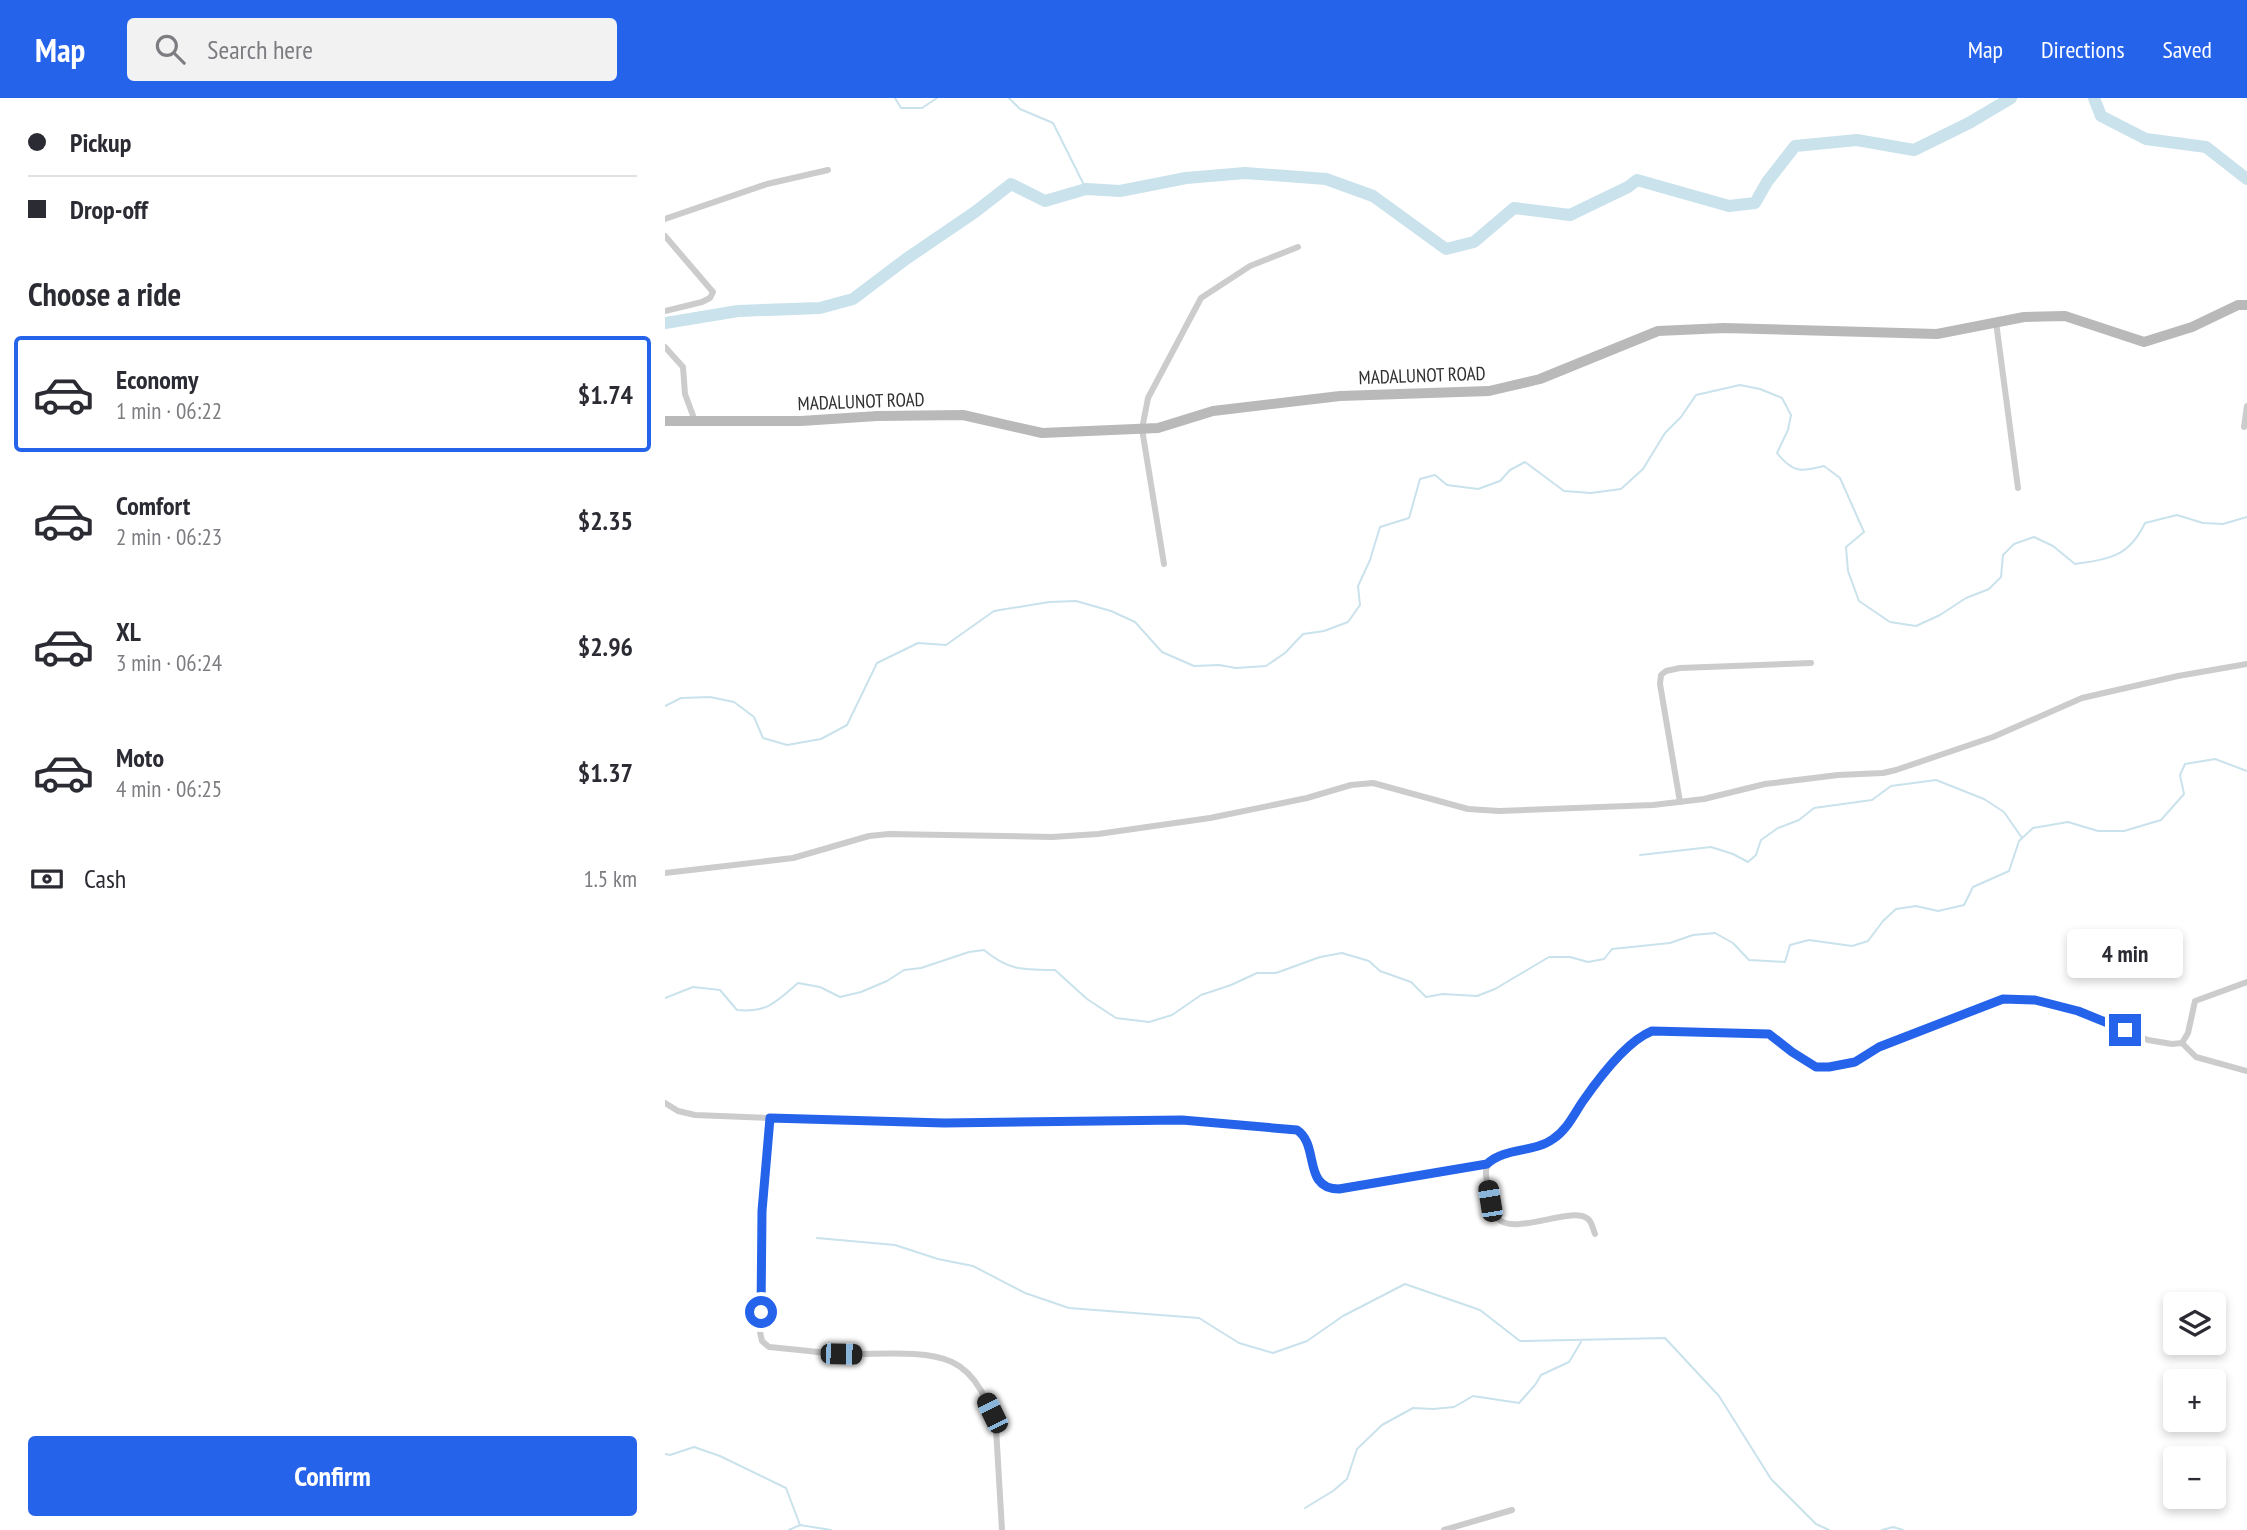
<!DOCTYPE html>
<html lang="en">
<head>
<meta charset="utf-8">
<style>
	body { margin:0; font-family:"PT Sans Narrow",sans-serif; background:#f2f2f3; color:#2b2b33; height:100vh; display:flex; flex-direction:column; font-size:26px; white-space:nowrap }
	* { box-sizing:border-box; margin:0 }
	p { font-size:23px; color:#7c7c81 }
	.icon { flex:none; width:38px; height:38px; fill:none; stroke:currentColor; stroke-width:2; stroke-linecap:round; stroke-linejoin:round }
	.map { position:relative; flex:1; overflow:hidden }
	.panel { display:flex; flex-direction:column; background:#fff; width:665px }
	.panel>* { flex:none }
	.top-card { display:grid; align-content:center; height:154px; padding:0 28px; background:#fff }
	.tools { position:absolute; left:1498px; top:1194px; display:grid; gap:14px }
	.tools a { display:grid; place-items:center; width:63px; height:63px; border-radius:7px; background:#fff; box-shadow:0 4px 10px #0003; font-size:35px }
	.end { position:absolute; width:32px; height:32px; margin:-16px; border:9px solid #2563eb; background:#fff; box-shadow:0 0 0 4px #fff }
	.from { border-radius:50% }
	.bubble { position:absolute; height:49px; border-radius:7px; background:#fff; box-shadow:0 4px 10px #0003; font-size:23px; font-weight:700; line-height:49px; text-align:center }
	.car { position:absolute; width:21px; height:42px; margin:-21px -10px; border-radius:9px; box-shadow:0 0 5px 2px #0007; background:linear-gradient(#222 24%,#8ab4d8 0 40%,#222 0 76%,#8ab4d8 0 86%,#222 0) }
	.top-card b { display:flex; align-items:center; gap:24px; height:66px; font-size:26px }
	.top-card b+b { border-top:2px solid #e1e1e2 }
	.top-card i { width:18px; height:18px; background:#2b2b33 }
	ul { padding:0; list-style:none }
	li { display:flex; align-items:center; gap:21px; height:116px; margin:0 14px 10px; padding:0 14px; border:4px solid transparent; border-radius:7px }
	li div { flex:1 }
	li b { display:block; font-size:26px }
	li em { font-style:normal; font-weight:700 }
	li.selected { border-color:#2563eb }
	li>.icon { width:63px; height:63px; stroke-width:1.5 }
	h2 { padding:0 28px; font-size:32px; line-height:84px }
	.pay { display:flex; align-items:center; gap:18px; height:77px; padding:0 28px; font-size:26px }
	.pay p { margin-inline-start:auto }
	.cta { display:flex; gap:14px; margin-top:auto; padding:14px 28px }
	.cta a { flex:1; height:80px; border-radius:7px; background:#2563eb; color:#fff; font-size:28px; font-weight:700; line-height:80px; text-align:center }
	header { display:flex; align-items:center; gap:42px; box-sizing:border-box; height:98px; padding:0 35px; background:#2563eb; color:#fff }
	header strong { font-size:33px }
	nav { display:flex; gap:38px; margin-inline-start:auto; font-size:24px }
	.search { width:490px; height:63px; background:#f2f2f3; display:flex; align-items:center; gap:18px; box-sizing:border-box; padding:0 24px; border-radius:7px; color:#7c7c81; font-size:26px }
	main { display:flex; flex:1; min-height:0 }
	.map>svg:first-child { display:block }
</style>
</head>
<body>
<header>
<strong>Map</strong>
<div class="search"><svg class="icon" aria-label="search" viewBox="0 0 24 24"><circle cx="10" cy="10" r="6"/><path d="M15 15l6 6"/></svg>Search here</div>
<nav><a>Map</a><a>Directions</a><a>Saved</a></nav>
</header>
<main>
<section class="panel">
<div class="top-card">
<b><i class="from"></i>Pickup</b>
<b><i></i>Drop-off</b>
</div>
<h2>Choose a ride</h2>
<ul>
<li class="selected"><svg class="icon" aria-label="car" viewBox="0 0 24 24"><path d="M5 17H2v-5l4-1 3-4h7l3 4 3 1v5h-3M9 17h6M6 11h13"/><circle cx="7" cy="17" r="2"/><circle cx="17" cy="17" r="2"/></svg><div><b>Economy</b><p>1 min · 06:22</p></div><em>$1.74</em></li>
<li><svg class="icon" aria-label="car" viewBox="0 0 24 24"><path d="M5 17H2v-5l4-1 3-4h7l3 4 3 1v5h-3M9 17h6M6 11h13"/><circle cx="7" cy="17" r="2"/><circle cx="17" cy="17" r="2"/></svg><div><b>Comfort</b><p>2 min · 06:23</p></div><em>$2.35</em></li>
<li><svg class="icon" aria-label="car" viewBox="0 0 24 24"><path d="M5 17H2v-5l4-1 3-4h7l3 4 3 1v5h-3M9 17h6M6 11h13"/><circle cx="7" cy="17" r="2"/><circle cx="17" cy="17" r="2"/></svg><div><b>XL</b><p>3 min · 06:24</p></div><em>$2.96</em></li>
<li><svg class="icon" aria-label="car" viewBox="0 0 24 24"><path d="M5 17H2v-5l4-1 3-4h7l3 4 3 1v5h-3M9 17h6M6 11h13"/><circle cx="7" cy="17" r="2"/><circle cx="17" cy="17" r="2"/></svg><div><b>Moto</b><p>4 min · 06:25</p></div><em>$1.37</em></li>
</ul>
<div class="pay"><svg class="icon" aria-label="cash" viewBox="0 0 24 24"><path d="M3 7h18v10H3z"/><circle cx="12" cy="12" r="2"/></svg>Cash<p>1.5 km</p></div>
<div class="cta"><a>Confirm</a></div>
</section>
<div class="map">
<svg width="1582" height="1432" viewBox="0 0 1582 1432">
	<rect width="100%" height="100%" fill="#fff"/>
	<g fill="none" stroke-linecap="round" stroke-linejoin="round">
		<g stroke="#c9e2ec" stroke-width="2">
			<path d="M230 0 236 10H257L272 0"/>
			<path d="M344 0 355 11 388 25 421 91"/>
			<path d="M0 608 16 600 45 599 69 604 89 619 98 640 122 647 156 641 182 627 212 565 253 545 281 547 329 513 384 504 411 503 446 513 470 524 497 554 529 568 554 567 571 570 601 568 620 555 638 536 659 533 683 524 695 507 693 488 705 462 715 429 744 420 755 381 770 377 782 387 813 391 835 383 845 372 860 364 899 393 926 395 956 391 978 371 1000 335 1016 319 1031 297 1075 287 1095 291 1117 300 1126 317 1123 332 1112 355C1128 375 1136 374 1159 368L1175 380 1199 434 1181 449 1183 473 1194 503 1225 524 1251 528 1275 517 1301 500 1324 491 1336 479 1338 457 1349 446 1369 439 1388 448 1410 466C1444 461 1464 459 1480 425L1512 417 1538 425 1558 426 1582 419"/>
			<path d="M975 757 1046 749 1068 756 1083 764 1091 757 1096 742 1113 730 1134 722 1149 710 1207 702 1226 688 1271 682 1319 701 1339 714 1357 740"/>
			<path d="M0 900 28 889 55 892 72 912C102 915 111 904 133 885L155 889 175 899 196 894 222 883 239 872 256 870 304 854 319 852C344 873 359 872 390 872L422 901 451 920 484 924 507 917 536 897 566 887 592 875H611L655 859 677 855 704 863 715 873 746 884 761 899 778 896 812 898 830 891 884 859H905L923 864 939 861 947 851 1005 845 1028 837 1050 835 1068 845 1084 862 1120 864 1125 847 1144 842 1187 848 1203 843 1218 823 1231 811 1251 808 1273 813 1299 807 1308 789 1344 773 1354 743 1368 730 1403 724 1433 733H1459L1496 722 1519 696 1515 677 1520 666 1550 661 1582 673"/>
			<path d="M152 1140 230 1147 273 1161 308 1168 360 1195 404 1210 534 1220 574 1245 608 1255 642 1243 678 1218 740 1186 815 1212 855 1243 1000 1240 1054 1298 1106 1381 1151 1426 1164 1432"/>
			<path d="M0 1356 5 1357 29 1349 55 1358 121 1390 135 1427"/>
			<path d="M640 1410 668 1393 682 1381 692 1351 717 1327 748 1310 768 1311 789 1309 808 1298 854 1305 870 1287 876 1277 904 1264 916 1244"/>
			<path d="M124 1432 135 1427 166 1432"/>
			<path d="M1217 1432 1228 1429 1238 1432"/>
		</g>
		<g stroke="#c9e2ec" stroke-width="12">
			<path d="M1429 0 1436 18 1481 41 1541 49 1582 81"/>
			<path d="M0 225 73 213 155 210 188 201 241 161 310 114 346 86 380 103 421 91 455 93 521 80 580 75 661 81 708 98 781 151 809 144 849 110 905 117 963 89 972 82 1064 108 1090 105 1102 84 1130 48 1192 42 1249 52 1304 25 1346 0"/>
		</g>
		<g stroke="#ccc" stroke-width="6">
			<path d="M0 121 102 86 163 72"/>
			<path d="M0 138 48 194 45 200 37 204 0 213"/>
			<path d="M1331 224 1353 390"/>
			<path d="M0 249 18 269 20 296 30 323"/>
			<path d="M1579 329 1582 308"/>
			<path d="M499 466 477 331 483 300 536 200 585 168 633 149"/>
			<path d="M1015 704 995 586 996 577 1001 573 1015 570 1146 565"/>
			<path d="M0 775 128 760 204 738 224 736 387 739 433 736 545 720 642 700 686 687 708 685 803 711 834 713 988 707 1039 701 1100 686 1173 677 1218 675 1231 672 1328 639 1417 600 1513 578 1582 566"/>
			<path d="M1517 945 1531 959 1582 973"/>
			<path d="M0 1005 13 1013 30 1017 105 1020 279 1025 518 1022 632 1033C653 1045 639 1073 666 1091L822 1066"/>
			<path d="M105 1020 97 1113 95 1234 97 1243 104 1249C129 1251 154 1255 179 1256 211 1257 258 1251 287 1264 311 1275 325 1306 331 1330L337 1432"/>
			<path d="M930 1136C928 1131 927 1124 923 1121 907 1107 849 1139 832 1120 825 1112 824 1099 823 1089 820 1075 819 1069 829 1059 847 1054 870 1052 886 1043 902 1034 909 1015 920 1001 937 977 960 944 987 933L1104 936 1127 954 1151 969H1164L1190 964 1214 949 1338 901 1370 902 1413 913 1483 942 1507 946 1517 945 1523 935 1530 903 1582 884"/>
			<path d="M779 1432 847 1412"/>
		</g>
		<path stroke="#b9b9b9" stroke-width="10" d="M0 323H136L212 318 298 317 377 335 493 330 548 313 675 298 824 293 875 281 993 233 1059 230 1272 236 1359 219 1400 218 1479 244 1527 229 1573 207H1582"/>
	</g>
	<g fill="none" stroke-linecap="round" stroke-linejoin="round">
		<path stroke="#2563eb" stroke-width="9" d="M96 1214 97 1113 105 1020 279 1025 517 1022 632 1032C655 1047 637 1091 674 1091L822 1066C840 1049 869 1055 888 1041 902 1032 909 1016 918 1003 934 980 962 943 987 933L1104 936 1127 954 1151 969H1164L1190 964 1214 949 1338 901 1370 902 1413 913 1460 932"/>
	</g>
	<g text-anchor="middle" stroke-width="7" stroke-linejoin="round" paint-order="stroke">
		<g font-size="19" fill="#2f2f2f" stroke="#fff">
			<text transform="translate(757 277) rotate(-2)" y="7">MADALUNOT ROAD</text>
			<text transform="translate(196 303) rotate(-2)" y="7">MADALUNOT ROAD</text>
		</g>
	</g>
</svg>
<div class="tools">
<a><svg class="icon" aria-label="layers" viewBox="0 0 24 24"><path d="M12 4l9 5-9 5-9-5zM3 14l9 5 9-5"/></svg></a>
<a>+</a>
<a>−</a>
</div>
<i class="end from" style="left:96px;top:1214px"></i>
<i class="end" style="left:1460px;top:932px"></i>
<div class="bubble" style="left:1402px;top:831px;width:116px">4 min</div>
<i class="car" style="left:825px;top:1103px;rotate:351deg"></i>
<i class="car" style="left:176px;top:1256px;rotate:91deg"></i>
<i class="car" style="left:327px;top:1315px;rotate:334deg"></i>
</div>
</main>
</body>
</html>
